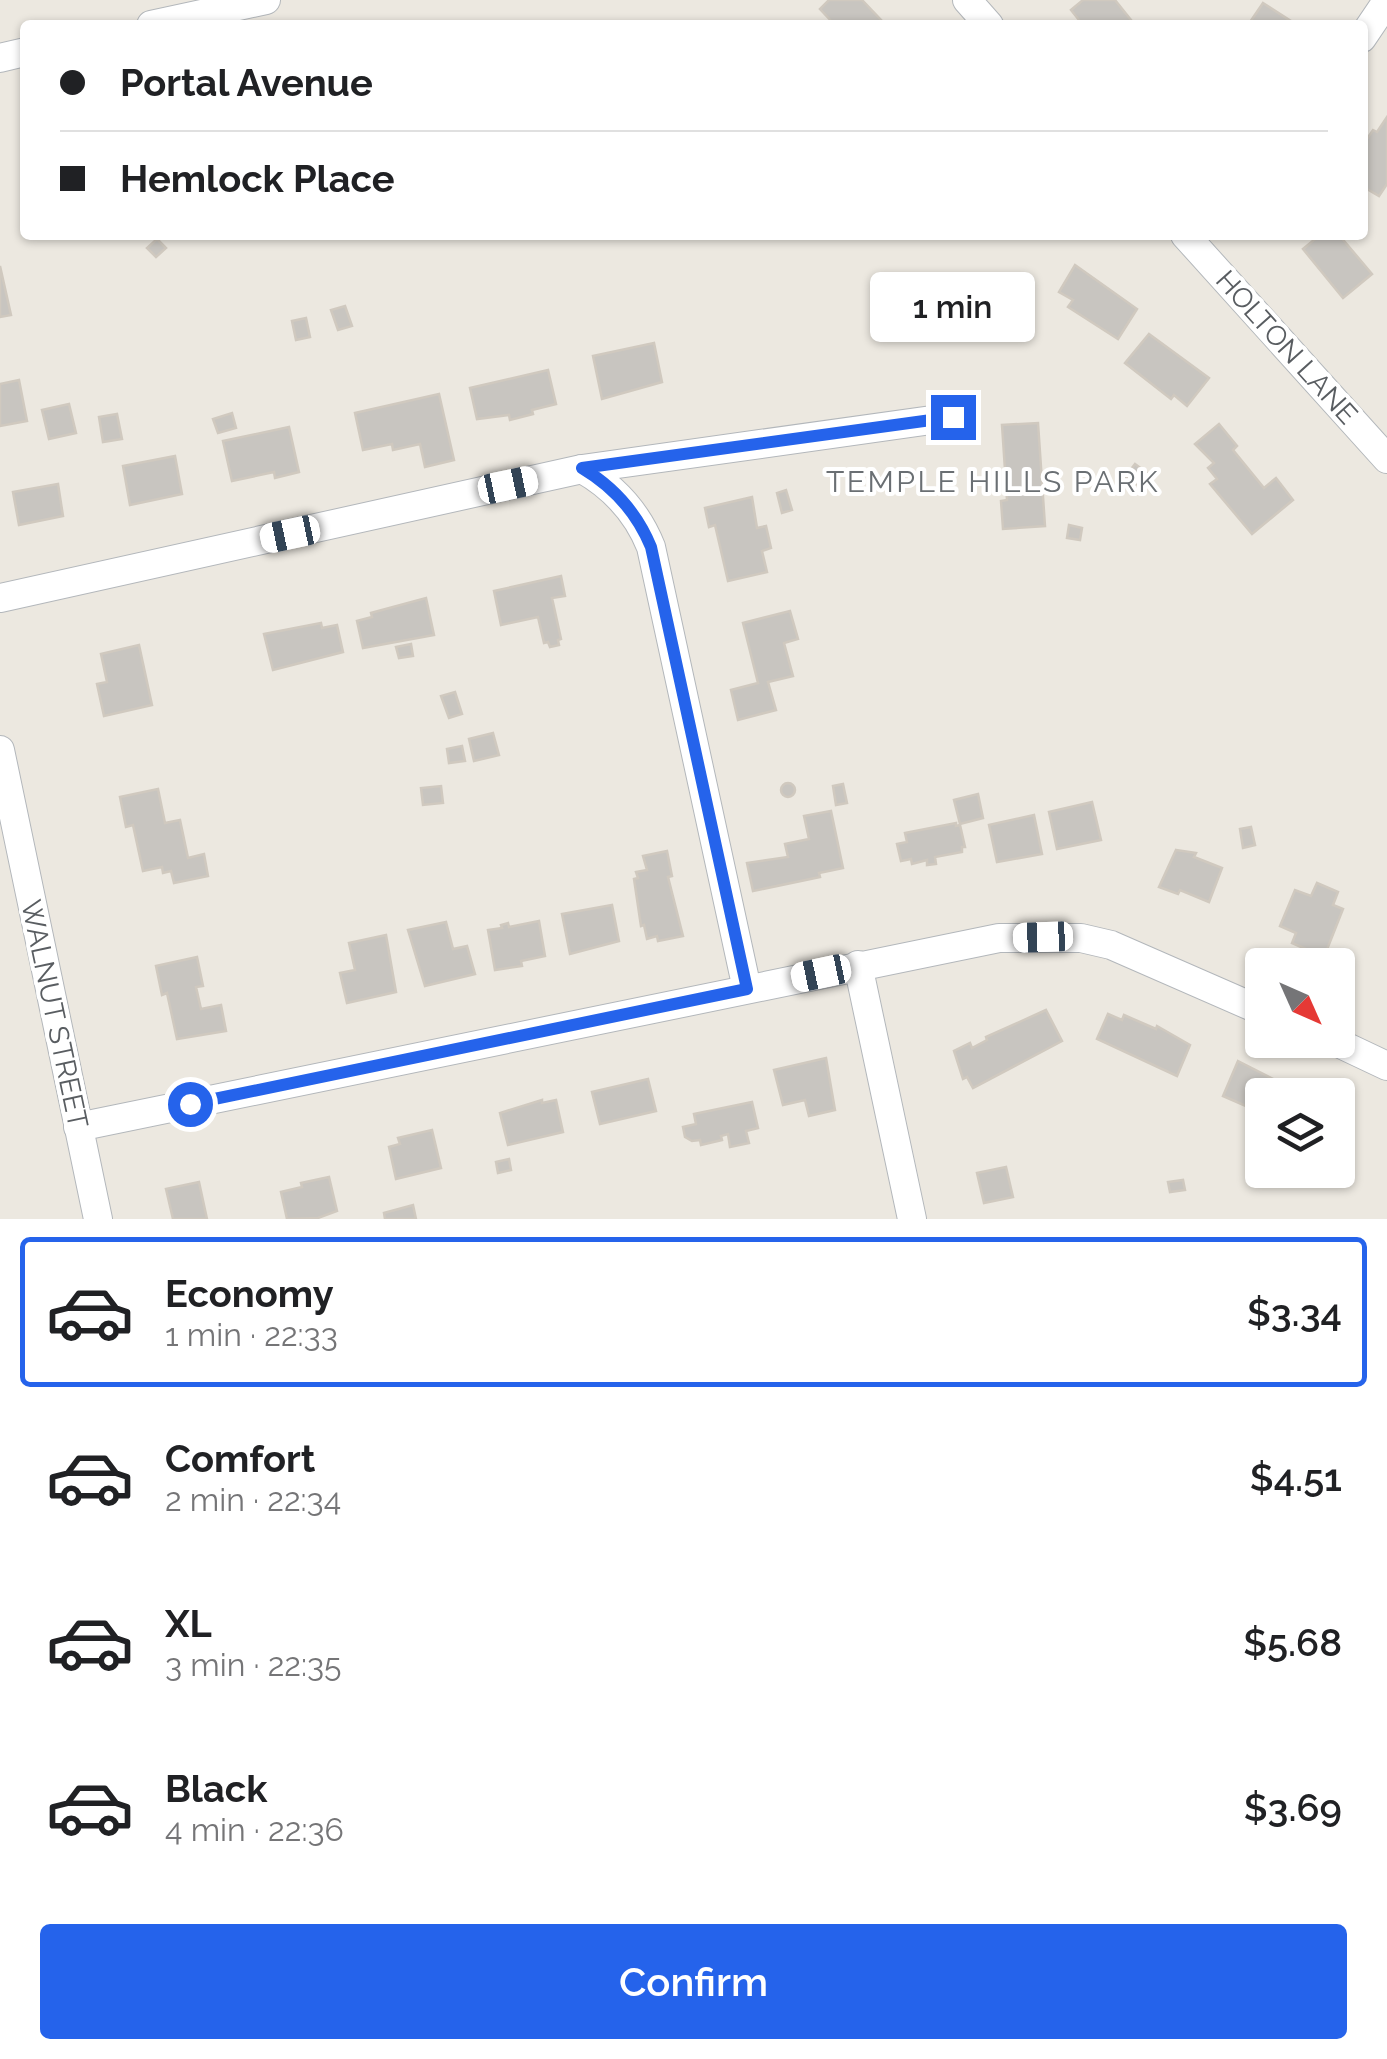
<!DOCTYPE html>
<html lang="en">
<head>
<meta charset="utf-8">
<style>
	body { margin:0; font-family:Raleway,sans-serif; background:#f2f2f2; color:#202124; height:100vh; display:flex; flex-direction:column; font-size:38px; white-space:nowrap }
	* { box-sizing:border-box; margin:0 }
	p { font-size:32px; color:#757577 }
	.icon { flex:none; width:55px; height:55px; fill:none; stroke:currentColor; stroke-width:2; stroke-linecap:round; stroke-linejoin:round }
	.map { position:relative; height:1219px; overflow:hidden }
	.details { display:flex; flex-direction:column; background:#fff; flex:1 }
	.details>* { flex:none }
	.top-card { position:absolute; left:20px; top:20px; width:1348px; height:220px; border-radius:10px; box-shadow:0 2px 8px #0004; display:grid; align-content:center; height:220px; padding:0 40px; background:#fff }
	.needle { width:65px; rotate:135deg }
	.controls { position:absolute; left:1245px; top:948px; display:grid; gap:20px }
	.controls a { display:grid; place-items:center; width:110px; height:110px; border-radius:10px; background:#fff; box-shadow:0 2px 8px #0004; font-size:50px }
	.end { position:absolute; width:45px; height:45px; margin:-22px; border:12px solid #2563eb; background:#fff; box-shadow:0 0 0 5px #fff }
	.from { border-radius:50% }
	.bubble { position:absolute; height:70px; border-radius:10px; background:#fff; box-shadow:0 2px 8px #0004; font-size:32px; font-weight:600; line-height:70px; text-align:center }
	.car { position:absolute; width:30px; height:60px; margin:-30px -15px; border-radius:12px; box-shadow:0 0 8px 2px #0007; background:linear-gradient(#fff 24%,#345 0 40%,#fff 0 76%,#345 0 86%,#fff 0) }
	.top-card b { display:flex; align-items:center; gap:35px; height:95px; font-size:38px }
	.top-card b+b { border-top:2px solid #e0e0e0 }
	.top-card i { width:25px; height:25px; background:#202124 }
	ul { padding:18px 0 0; list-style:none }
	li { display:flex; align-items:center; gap:30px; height:150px; margin:0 20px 15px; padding:0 20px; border:5px solid transparent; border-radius:10px }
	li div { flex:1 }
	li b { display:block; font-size:38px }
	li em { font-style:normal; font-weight:600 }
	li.active { border-color:#2563eb }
	li>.icon { width:90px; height:90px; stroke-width:1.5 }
	.cta { display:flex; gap:20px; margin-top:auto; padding:20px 40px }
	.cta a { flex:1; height:115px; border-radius:10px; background:#2563eb; color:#fff; font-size:40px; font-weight:600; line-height:115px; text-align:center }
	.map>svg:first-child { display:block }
</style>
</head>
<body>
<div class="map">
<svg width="1387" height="1219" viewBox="0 0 1387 1219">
	<rect width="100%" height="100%" fill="#ece8e0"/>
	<g fill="#c8c5c0" stroke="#d0c9bf" stroke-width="2.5">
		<path d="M829 0H862L884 23 835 25 820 9Z"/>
		<path d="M1083 0H1115L1135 25H1083L1071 10Z"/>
		<path d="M1263 3 1294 23 1293 25H1248Z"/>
		<path d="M1387 117V184L1379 196 1362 186V146L1373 130 1377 132Z"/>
		<path d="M1320 235H1339L1372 274 1343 298 1303 249Z"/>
		<path d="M157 239 166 248 156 257 147 248Z"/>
		<path d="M1075 265 1137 309 1118 339 1068 307 1073 300 1059 292Z"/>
		<path d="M0 266 11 315 0 317Z"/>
		<path d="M345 306 352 326 338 330 331 310Z"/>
		<path d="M306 318 310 337 296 340 292 321Z"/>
		<path d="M1149 334 1209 378 1187 406 1174 395 1171 399 1125 363Z"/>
		<path d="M654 343 662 382 602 399 593 356Z"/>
		<path d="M548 370 556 404 532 410 533 414 510 420 509 415 477 419 470 388Z"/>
		<path d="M19 380 27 421 0 426V384Z"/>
		<path d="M439 394 454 460 425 467 420 444 393 450 392 444 363 450 355 413Z"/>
		<path d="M69 404 76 433 49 439 42 410Z"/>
		<path d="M232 413 236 428 218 433 213 419Z"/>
		<path d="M117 414 122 439 103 442 99 417Z"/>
		<path d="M1038 423 1045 526 1003 529 1001 501 1007 500 1002 425Z"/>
		<path d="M1219 424 1237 446 1233 450 1264 488 1276 478 1293 500 1252 534 1210 484 1217 479 1208 468 1214 463 1195 444Z"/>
		<path d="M289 427 299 472 275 478 274 472 232 481 223 441Z"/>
		<path d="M175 456 182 494 130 505 123 466Z"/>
		<path d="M1135 464 1147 473 1138 485 1125 477Z"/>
		<path d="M58 484 63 516 19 525 13 492Z"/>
		<path d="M786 490 792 510 782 513 777 493Z"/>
		<path d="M752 497 757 528 766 526 771 548 762 551 767 572 728 581 715 525 709 527 705 508Z"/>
		<path d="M1069 525 1082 528 1080 540 1067 538Z"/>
		<path d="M561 576 565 596 552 598 561 639 558 640 559 645 550 647 548 642 544 643 538 617 501 625 494 591Z"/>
		<path d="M426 598 434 635 363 648 357 621 372 617 371 613Z"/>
		<path d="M790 611 798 639 784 643 793 676 768 682 776 710 738 720 731 690 758 683 743 623Z"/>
		<path d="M321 623 322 628 337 625 343 652 273 670 264 634Z"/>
		<path d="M411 644 413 656 399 658 396 647Z"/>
		<path d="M139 645 152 705 104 716 97 684 107 682 101 654Z"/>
		<path d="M455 692 462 714 449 718 441 696Z"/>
		<path d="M493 733 499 755 474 761 469 739Z"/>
		<path d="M462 746 465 761 449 763 447 749Z"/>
		<circle cx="788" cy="790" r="7"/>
		<path d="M843 784 847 803 836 805 833 786Z"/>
		<path d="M441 786 443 803 423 805 421 788Z"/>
		<path d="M158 789 165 823 180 820 188 858 204 854 208 876 174 883 171 871 163 873 162 867 143 871 133 825 126 827 120 797Z"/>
		<path d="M978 794 983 818 960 824 954 800Z"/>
		<path d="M1092 802 1101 840 1057 849 1049 812Z"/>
		<path d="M831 811 843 868 819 873 820 877 753 891 747 863 788 857 785 844 809 839 804 816Z"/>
		<path d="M1034 815 1042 854 997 862 989 825Z"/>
		<path d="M956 823V826L960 825 965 847H962V852L935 857 936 864 927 865V860L912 864 911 859 901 861 897 844 907 842 905 833Z"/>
		<path d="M1251 827 1255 845 1243 848 1240 829Z"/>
		<path d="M1176 850 1196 853 1194 857 1222 868 1209 902 1180 890 1178 894 1159 887Z"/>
		<path d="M667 851 672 876 668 877 683 936 658 941 657 936 647 939 644 925 641 926 634 879 638 878 636 872 647 870 643 856Z"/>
		<path d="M1317 883 1338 892 1333 905 1343 909 1324 957 1292 943 1296 933 1280 926 1295 890 1311 896Z"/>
		<path d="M612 905 619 941 570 954 562 914Z"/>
		<path d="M539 921 545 956 521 961 522 966 495 970 488 930 502 928 501 925 508 923 509 927Z"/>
		<path d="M446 922 453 949 467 946 475 974 425 986 408 930Z"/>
		<path d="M386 935 396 992 347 1003 340 973 355 970 349 943Z"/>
		<path d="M197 957 203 986 196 987 201 1009 221 1005 226 1031 177 1039 167 993 162 995 156 966Z"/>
		<path d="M1046 1010 1062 1041 973 1088 967 1077 963 1079 954 1051 970 1043 972 1048 987 1040 986 1037Z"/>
		<path d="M1108 1014 1122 1020 1124 1015 1156 1029 1157 1026 1190 1045 1177 1076 1097 1039Z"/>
		<path d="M826 1058 835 1110 809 1116 805 1100 783 1105 774 1070Z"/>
		<path d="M1238 1061 1287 1086 1286 1089 1298 1095H1262V1113L1223 1096Z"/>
		<path d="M648 1079 656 1111 600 1124 592 1092Z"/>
		<path d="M542 1100V1103L556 1100 563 1132 508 1145 500 1113Z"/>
		<path d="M752 1102 758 1128 746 1131 749 1143 730 1147 728 1134 721 1136 722 1140 701 1145 700 1140 692 1141 685 1137 683 1127 696 1124 694 1114Z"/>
		<path d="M432 1130 441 1168 396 1179 389 1147 400 1144 398 1138Z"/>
		<path d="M509 1159 511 1170 498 1173 496 1162Z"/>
		<path d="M1006 1167 1013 1197 984 1203 977 1173Z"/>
		<path d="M329 1177 337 1211 318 1218 287 1219 281 1192 302 1187 301 1183Z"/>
		<path d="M1183 1180 1185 1190 1170 1192 1168 1182Z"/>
		<path d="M199 1182 207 1219H173L166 1189Z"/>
		<path d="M413 1205 416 1219H385L384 1213Z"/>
	</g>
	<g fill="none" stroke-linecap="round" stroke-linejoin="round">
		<g stroke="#b3b7bb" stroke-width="30">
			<g id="minor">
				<path d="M967 0 989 25"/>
				<path d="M151 25 266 0"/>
				<path d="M1362 38 1387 1"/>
				<path d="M0 58 25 52"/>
				<path d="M1185 235 1387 459"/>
				<path d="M582 469C614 487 637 512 651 547L747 989"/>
				<path d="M0 598 582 469 953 417"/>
				<path d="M0 750 98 1219"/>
				<path d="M858 965 912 1219"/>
				<path d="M1332 1040 1387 1066"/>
				<path d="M78 1127 999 938H1081L1111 945 1262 1011"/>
			</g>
		</g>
		<use href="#minor" stroke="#fff" stroke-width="28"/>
	</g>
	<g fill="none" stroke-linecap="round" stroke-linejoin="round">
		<path stroke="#2563eb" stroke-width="12" d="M190 1104 747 989 651 547C637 513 614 487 582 468L953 417"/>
	</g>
	<g text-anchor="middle" stroke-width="8" stroke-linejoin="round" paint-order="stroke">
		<g font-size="28" fill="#595d61" stroke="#fff">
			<text transform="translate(1287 347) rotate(48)" y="10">HOLTON LANE</text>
			<text transform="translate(55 1014) rotate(78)" y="10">WALNUT STREET</text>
		</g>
		<g font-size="30" letter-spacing="2.5" fill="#6a6f73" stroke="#fff">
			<text x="993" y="492">TEMPLE HILLS PARK</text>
		</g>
	</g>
</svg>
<div class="controls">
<a><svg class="needle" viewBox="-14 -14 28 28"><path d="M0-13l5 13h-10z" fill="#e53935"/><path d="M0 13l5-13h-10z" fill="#757577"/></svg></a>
<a><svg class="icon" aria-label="layers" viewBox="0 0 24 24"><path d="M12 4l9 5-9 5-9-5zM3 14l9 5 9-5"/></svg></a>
</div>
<i class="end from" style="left:190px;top:1104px"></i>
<i class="end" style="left:953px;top:417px"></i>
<div class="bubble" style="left:870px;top:272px;width:165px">1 min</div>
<i class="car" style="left:508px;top:485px;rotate:78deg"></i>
<i class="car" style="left:290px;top:534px;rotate:258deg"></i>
<i class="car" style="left:1043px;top:937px;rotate:268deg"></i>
<i class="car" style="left:821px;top:973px;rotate:258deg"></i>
<div class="top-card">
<b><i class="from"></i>Portal Avenue</b>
<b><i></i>Hemlock Place</b>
</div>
</div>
<section class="details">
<ul>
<li class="active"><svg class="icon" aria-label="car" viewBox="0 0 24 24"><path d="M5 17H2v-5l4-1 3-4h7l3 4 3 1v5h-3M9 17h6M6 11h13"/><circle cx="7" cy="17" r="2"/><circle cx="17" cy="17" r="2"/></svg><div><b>Economy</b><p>1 min · 22:33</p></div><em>$3.34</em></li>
<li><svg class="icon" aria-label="car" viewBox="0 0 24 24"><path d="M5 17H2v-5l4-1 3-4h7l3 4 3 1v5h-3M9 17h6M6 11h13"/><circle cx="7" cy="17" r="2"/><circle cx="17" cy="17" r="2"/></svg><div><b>Comfort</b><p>2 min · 22:34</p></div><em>$4.51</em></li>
<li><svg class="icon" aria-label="car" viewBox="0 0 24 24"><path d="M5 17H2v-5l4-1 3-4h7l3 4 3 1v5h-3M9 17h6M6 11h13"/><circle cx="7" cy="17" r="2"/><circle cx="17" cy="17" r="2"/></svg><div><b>XL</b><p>3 min · 22:35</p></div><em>$5.68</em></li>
<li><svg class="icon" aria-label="car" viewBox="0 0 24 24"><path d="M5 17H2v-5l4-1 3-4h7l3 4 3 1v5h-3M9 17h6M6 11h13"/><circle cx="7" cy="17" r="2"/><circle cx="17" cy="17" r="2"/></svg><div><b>Black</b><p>4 min · 22:36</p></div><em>$3.69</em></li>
</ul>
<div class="cta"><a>Confirm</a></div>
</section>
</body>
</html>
